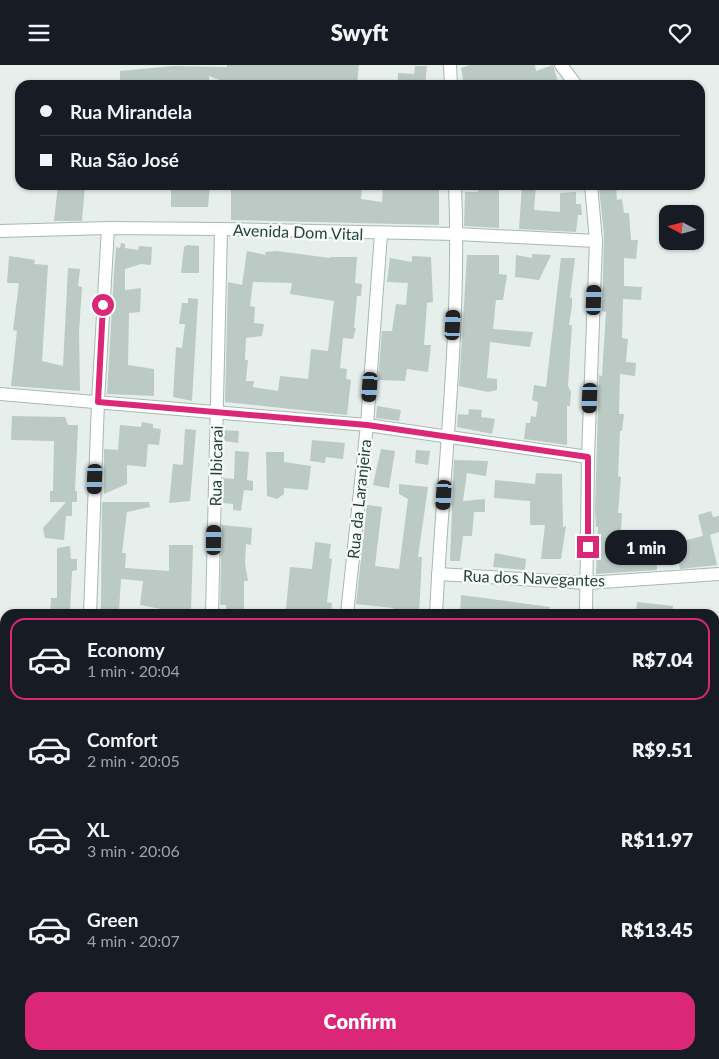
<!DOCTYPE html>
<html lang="en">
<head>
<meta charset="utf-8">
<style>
	body { margin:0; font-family:Lato,sans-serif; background:#242831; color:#f1f3f6; height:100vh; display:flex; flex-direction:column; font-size:19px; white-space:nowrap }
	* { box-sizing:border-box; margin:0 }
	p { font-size:16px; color:#9ea1a6 }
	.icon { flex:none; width:28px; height:28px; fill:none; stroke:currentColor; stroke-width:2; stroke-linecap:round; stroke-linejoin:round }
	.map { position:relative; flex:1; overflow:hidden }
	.panel { position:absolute; left:0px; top:544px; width:720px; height:451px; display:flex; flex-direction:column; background:#171b24; border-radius:15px 15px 0 0; box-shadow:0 1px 4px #0004 }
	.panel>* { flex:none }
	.guide { position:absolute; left:15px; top:15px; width:690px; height:110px; border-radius:15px; box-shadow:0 1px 4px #0004; display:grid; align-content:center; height:110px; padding:0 25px; background:#171b24 }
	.needle { width:32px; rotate:277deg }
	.controls { position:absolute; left:659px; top:140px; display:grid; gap:10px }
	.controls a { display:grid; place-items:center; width:45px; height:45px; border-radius:10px; background:#171b24; box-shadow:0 1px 4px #0004; font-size:25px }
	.end { position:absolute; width:22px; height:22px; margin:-11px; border:6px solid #db2777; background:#fff; box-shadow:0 0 0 2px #fff }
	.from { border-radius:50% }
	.bubble { position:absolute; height:35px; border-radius:15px; background:#171b24; box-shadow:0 1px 4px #0004; font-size:16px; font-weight:800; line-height:35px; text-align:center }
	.car { position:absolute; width:15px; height:30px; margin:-15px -8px; border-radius:6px; box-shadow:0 0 4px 1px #0007; background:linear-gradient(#222 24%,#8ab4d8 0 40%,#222 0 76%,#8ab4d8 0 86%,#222 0) }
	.guide b { display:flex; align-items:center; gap:18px; height:48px; font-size:19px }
	.guide b+b { border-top:1px solid #363941 }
	.guide i { width:12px; height:12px; background:#f1f3f6 }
	ul { padding:9px 0 0; list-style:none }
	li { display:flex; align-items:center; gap:15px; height:82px; margin:0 10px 8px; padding:0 15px; border:2px solid transparent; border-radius:15px }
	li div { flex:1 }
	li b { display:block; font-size:19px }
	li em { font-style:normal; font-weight:800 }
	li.current { border-color:#db2777 }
	li>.icon { width:45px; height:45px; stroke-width:1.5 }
	.action { display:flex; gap:10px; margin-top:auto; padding:10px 25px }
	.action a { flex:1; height:58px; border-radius:15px; background:#db2777; color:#fff; font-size:20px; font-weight:800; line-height:58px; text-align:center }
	header { display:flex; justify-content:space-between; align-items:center; height:65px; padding:0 25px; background:#171b24; font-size:22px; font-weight:800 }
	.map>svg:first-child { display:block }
</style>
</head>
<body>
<header><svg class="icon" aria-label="menu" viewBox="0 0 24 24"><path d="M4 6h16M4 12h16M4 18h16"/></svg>Swyft<svg class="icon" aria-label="heart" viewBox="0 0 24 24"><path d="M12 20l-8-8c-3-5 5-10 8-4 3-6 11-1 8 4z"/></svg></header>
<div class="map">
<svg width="719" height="994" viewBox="0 0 719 994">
	<rect width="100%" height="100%" fill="#e6efeb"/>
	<g fill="#bbcac4" fill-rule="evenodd">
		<path d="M227 0H359L357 20H234L209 11V20H120V6L173 1 227 2Z"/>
		<path d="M470 0H535L536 6 553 0 559 20H464L461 3Z"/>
		<path d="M415 1H427L425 20H398V8L414 9Z"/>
		<path d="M58 120H85L82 156H54Z"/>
		<path d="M171 120H210L208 142H171Z"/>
		<path d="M231 120H362L361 134 382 137 383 120H439V160L231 155Z"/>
		<path d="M478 120H499V163L464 161 465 127H478Z"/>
		<path d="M522 120 536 121 534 145 560 147V128L576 127V139H581L582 150H578L576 167 519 164Z"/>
		<path d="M616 121 617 135 622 134 624 148H629L631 175H638L636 194 624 193V221L642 222 641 235 623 234 622 273 628 274 626 297 636 298 635 311 620 309 619 349H624L622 366H620L618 411 621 412 618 448H622L620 484 645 482V485L656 484 657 505 596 509 598 462H596L595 444 599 310 602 311 606 247 602 246 604 170 599 123Z"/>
		<path d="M121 178 125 179V183L138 185 139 181 152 182 151 200 141 199 125 204V225L141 223 140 247 129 248 128 300 154 304V331L107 329 114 208 116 182 120 183Z"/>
		<path d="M187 180 199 181V208H181L184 182Z"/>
		<path d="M247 186 266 190 265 187 277 186 330 193V192H357L355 218 362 219 361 231H357L354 263H356L353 274 343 273 340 303 347 304 346 314 351 315 347 350 225 337 228 217 242 220ZM253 217 292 218 290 229 334 236 328 286 311 284 308 314 280 311 278 326 253 322 254 316H246L248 295H245L246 273 262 271 264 259 254 258 255 242 250 241Z"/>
		<path d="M532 189 551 190 539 215 515 212 516 190 532 193Z"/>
		<path d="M467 190H499V209L507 210 503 235H496L493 264 533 267 530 282 490 277 487 313 497 314V325L488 327 459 321Z"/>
		<path d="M9 191 35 195 34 199 48 200 42 296 63 301 68 203 80 204 78 221 82 222 79 267 80 326 11 321 17 266 13 265 19 218H7Z"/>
		<path d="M412 191 431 192 433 237 427 238 424 280H431L428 307 407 304 405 316 378 315 382 266H392L396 239 406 240 408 218 387 217 390 193 412 197Z"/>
		<path d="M561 193H575L570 233H572V241L569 260H572L568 321 571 327 570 341H567V380L524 374 526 358H530L531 351 536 352 538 337 532 335 534 320 546 322Z"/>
		<path d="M188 233 198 234 192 336 173 332 176 282 182 283 185 259H179L182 238H188Z"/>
		<path d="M377 341 401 345 399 356 376 353Z"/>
		<path d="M469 344 482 345 481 352 495 354 492 369 457 362 458 349 468 350Z"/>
		<path d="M12 351 65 352 68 360H78L75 426H77V437H72V451H66L64 475 45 473 43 463 66 437H50V426H53L54 376 11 375Z"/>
		<path d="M142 357 153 359V363L161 364 159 380 148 379 146 402 127 400V419L104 429V384L118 385 120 360 141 362Z"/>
		<path d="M185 364 196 365 190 436 169 438 173 399 183 400Z"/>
		<path d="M224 365 239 366 238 378 224 376Z"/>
		<path d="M312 375 345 378 343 394 326 392 325 398 310 396Z"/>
		<path d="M381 384 395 386 389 423 373 420Z"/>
		<path d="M416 385 430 386 428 400 415 398Z"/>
		<path d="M235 386 249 387 247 415 253 416V426L244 425 241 446 233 445V439L223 438V413L234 414Z"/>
		<path d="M266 387H284V397L311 401 308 425 284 423V429L277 434 267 431Z"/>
		<path d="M454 395 488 396 486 411 467 408 463 436 485 434V447H474L472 471H463L460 496H450Z"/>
		<path d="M536 408 562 409 563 462 566 461 561 494H541L545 460H530V436L494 433 495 415 535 419Z"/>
		<path d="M399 419 428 422 418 492H422L419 549H392L393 543 356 539 367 440 382 442 375 501 399 504 408 434 399 429Z"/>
		<path d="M102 437H149L150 442 127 447 122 488H126L125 503 169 506V480H193L191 546 177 547 140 540 143 516 121 514 119 546 101 545Z"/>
		<path d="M711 446 713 452 719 451V467L710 470 717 500 680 504 674 478 703 471 698 450Z"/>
		<path d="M222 460 252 463 251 480 246 479 245 498 248 516H244V549H226V540H220Z"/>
		<path d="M315 477 331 479 329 493 332 494 327 537 332 538 331 549 286 544 290 502 312 504Z"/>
		<path d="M70 481 71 494H77V505L72 506 70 549H50L51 533H57V483Z"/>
		<path d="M495 488 526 494 525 505 493 502Z"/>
		<path d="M461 530 550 542 549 549H460Z"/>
		<path d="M637 537 673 541 672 549H636Z"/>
	</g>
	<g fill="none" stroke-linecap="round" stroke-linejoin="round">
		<g stroke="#a8b8b2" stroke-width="14">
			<g id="street">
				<path d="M450 0 451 20"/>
				<path d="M561 0 576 20"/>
				<path d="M0 166 108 163 221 164 457 169 596 176"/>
				<path d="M0 329 367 360 588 392"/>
				<path d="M438 509 587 518 719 509"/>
				<path d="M90 549 98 337 108 163"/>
				<path d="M212 549 221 164"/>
				<path d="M347 549 367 360 381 169"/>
				<path d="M436 549C443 406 461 263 455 120"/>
				<path d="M586 549 588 392 596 176 591 120"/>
				<path d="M0 631H5"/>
				<path d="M715 681 719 682"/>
				<path d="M715 919H719"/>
				<path d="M289 994 290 990"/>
				<path d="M426 994V990"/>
				<path d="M570 994V990"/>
			</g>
		</g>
		<use href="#street" stroke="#fff" stroke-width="12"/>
	</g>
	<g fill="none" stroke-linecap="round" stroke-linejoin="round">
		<path stroke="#db2777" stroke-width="6" d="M103 240 98 337 367 360 588 392V482"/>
	</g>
	<g text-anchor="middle" stroke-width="4.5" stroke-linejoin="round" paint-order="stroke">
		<g font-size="16" fill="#24423a" stroke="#f7fbf9">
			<text transform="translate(298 167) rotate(2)" y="6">Avenida Dom Vital</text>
			<text transform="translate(216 401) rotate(-89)" y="6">Rua Ibicarai</text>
			<text transform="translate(359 434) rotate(-84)" y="6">Rua da Laranjeira</text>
			<text transform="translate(534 513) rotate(2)" y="6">Rua dos Navegantes</text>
		</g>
	</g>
</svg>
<div class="controls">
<a><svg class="needle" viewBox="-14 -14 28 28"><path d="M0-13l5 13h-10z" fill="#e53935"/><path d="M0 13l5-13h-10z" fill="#9ea1a6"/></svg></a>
</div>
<i class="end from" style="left:103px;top:240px"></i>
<i class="end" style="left:588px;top:482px"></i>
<div class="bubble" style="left:605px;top:465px;width:82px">1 min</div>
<i class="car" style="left:594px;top:235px;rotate:2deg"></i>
<i class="car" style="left:453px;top:260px;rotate:3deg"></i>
<i class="car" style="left:370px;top:322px;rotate:184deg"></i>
<i class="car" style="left:590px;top:333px;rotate:182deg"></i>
<i class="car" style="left:95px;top:414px;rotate:182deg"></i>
<i class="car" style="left:444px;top:430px;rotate:184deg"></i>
<i class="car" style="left:214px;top:475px;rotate:1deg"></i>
<div class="guide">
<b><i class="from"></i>Rua Mirandela</b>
<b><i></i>Rua São José</b>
</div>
<section class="panel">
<ul>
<li class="current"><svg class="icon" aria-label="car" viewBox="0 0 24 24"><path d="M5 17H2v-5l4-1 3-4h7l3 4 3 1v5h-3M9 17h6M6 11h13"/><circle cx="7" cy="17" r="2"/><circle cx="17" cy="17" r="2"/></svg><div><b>Economy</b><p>1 min · 20:04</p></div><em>R$7.04</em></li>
<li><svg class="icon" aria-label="car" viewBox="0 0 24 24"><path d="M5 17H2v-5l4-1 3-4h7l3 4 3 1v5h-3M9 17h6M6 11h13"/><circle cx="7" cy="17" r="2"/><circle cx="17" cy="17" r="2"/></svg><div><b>Comfort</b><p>2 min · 20:05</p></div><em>R$9.51</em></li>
<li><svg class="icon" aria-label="car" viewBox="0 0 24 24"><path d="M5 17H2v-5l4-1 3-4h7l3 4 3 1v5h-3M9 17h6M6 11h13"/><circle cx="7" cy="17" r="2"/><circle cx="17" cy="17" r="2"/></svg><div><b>XL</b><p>3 min · 20:06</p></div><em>R$11.97</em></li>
<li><svg class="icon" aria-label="car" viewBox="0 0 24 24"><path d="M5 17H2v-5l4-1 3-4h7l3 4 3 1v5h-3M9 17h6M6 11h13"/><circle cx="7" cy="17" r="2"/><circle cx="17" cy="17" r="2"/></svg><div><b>Green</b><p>4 min · 20:07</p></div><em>R$13.45</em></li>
</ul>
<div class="action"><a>Confirm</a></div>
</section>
</div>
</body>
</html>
